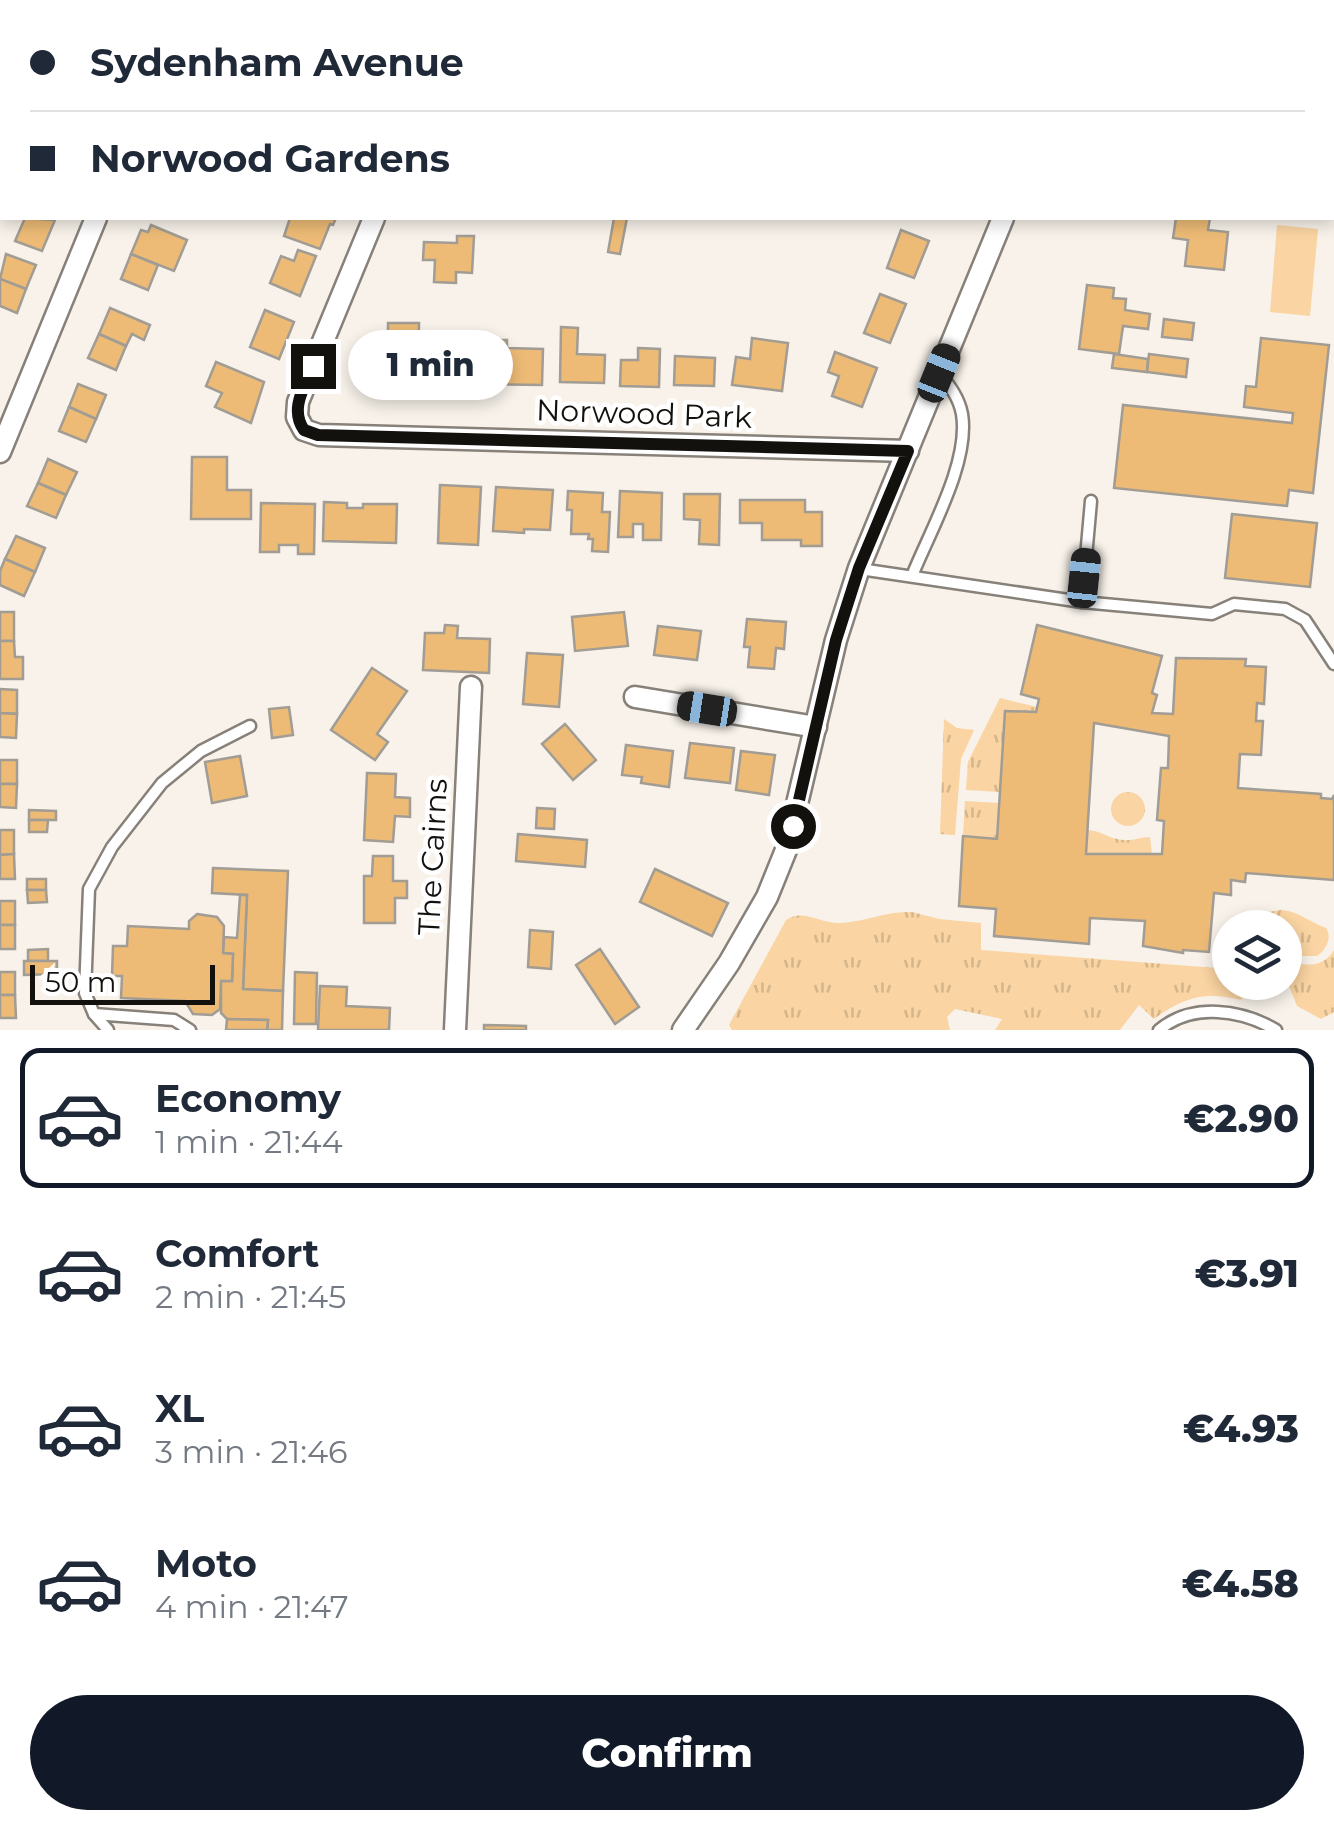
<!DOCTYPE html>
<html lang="en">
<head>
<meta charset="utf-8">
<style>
	body { margin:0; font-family:Montserrat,sans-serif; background:#f6f6f7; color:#1f2937; height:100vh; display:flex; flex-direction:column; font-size:38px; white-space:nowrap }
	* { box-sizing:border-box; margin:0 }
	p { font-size:32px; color:#747a83 }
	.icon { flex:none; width:55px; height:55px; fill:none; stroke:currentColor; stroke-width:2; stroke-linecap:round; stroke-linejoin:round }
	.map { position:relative; height:1030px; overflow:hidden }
	.drawer { display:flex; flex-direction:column; background:#fff; flex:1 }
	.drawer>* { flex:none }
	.top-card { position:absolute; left:0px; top:0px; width:1335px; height:220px; box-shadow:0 5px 15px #0003; display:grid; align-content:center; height:220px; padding:0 30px; background:#fff }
	.tools { position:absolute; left:1212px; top:910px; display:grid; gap:20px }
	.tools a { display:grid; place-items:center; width:90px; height:90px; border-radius:50%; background:#fff; box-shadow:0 5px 15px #0003; font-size:50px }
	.scale { position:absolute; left:30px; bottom:25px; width:185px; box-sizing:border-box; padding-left:10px; border:5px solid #13110e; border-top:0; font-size:28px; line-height:35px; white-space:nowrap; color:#13110e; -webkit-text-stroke:8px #fff; paint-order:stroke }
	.end { position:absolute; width:45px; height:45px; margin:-22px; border:12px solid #13110e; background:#fff; box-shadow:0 0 0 5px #fff }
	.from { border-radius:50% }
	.bubble { position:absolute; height:70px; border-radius:35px; background:#fff; box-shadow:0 5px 15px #0003; font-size:32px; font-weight:800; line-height:70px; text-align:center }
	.car { position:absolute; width:30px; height:60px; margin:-30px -15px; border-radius:12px; box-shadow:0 0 8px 2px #0007; background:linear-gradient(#222 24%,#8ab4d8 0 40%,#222 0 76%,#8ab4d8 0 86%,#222 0) }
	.top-card b { display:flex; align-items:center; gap:35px; height:95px; font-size:38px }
	.top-card b+b { border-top:2px solid #e0e1e3 }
	.top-card i { width:25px; height:25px; background:#1f2937 }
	ul { padding:18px 0 0; list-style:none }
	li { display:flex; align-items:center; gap:30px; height:140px; margin:0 20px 15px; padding:0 10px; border:5px solid transparent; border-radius:20px }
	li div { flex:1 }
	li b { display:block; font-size:38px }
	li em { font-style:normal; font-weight:800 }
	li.active { border-color:#111827 }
	li>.icon { width:90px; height:90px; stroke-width:1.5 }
	.cta { display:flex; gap:20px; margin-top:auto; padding:20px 30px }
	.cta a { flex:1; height:115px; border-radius:60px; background:#111827; color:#fff; font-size:40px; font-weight:800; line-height:115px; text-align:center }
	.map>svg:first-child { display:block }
</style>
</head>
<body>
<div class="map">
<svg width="1334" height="1030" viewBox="0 0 1334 1030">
	<defs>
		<pattern id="grass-tufts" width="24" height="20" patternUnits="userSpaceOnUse" patternTransform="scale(2.5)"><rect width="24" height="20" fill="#fad4a2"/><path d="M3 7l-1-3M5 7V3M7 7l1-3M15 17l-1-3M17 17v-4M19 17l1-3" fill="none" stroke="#d5b58a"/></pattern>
	</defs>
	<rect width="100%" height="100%" fill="#f8f2ea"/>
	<g fill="url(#grass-tufts)">
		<path d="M1000 698 1037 707 1036 712 1000 792 966 790 968 762Z"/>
		<path d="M944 719 957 728 974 730 961 759 955 835 940 834Z"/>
		<circle cx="1128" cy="809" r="17"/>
		<path d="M965 801 999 803 997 839 963 836Z"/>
		<path d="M1088 830C1102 831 1109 839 1123 840 1133 841 1141 837 1150 837L1152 854H1086Z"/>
		<path d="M1281 910C1299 911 1309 922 1326 928 1333 938 1325 951 1317 956H1300L1285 948V928L1237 927 1244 916Z"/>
		<path d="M912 912 939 919 981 923V950L1217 968 1223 964 1230 971V982L1240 983 1245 993 1241 1000C1205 991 1184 997 1154 1019L1139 1005 1120 1030H995L1002 1019 955 1009 947 1017 950 1030H732L729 1025 786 920C804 908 820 924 840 923 864 922 886 911 912 912Z"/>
		<path d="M1334 950V1012L1321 1019 1297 1006 1285 976V958C1304 967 1322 969 1334 950Z"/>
	</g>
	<path fill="#fad4a2" d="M1277 225 1318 229 1310 316 1270 312Z"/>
	<g fill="#edbb76" stroke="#a19c94" stroke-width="2.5" fill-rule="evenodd">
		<path d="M25 218 55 220 42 251 15 241Z"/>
		<path d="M290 218H336L333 225 330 224 320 249 284 236Z"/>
		<path d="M614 218H627L620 254 608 252Z"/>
		<path d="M1176 218H1210L1208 230 1228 232 1224 270 1185 266 1188 240 1173 238Z"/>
		<path d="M151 225 187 240 174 271 131 254 141 230 148 232Z"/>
		<path d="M901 230 929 241 914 278 887 268Z"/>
		<path d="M457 236H474L472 273 456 272V283L434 282 435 260H423L424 242 457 243Z"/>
		<path d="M298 250 316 256 300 296 270 283 281 256 294 261Z"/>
		<path d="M6 254 36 265 26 289 0 279Z"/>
		<path d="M131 254 158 265 148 290 121 279Z"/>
		<path d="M0 279 26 289 17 313 0 306Z"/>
		<path d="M1087 285 1114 288 1113 298 1126 299 1125 310 1150 314 1148 329 1123 326 1119 354 1079 349Z"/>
		<path d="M880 294 906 304 890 343 864 333Z"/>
		<path d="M110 308 150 325 144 340 132 334 126 346 99 334Z"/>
		<path d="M265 310 294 322 279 359 250 347Z"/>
		<path d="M1164 319 1194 323 1192 340 1162 337Z"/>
		<path d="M388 323H419L418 381 368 380V346H388Z"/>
		<path d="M561 327 578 328 577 354 605 355 604 383 560 382Z"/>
		<path d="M99 334 126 346 116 370 88 358Z"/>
		<path d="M752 338 788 343 782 391 732 385 736 357 750 359Z"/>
		<path d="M1261 338 1329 345 1313 493 1289 490 1287 506 1114 488 1123 405 1292 423 1293 413 1244 407 1246 386 1256 387Z"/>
		<path d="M486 340H507V348L543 349 542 385 485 384Z"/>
		<path d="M435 344 470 345 469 377 434 376Z"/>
		<path d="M638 348 660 349 659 387 620 386 621 360H638Z"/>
		<path d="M835 352 877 368 862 407 832 396 839 376 828 372Z"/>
		<path d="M1114 354 1148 359 1147 372 1112 368Z"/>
		<path d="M1149 354 1188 359 1186 377 1147 372Z"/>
		<path d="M675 356 715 358 714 386 674 385Z"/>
		<path d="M216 362 264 382 251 423 215 407 222 393 206 386Z"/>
		<path d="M78 384 106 395 96 419 69 407Z"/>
		<path d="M69 407 96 419 86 442 59 431Z"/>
		<path d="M192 457H227V490H251V519H191Z"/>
		<path d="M48 459 77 472 66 495 38 483Z"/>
		<path d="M38 483 66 495 56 518 27 506Z"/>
		<path d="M440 485 481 487 478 545 438 543Z"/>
		<path d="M496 487 553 490 550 530 524 529V533L493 531Z"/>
		<path d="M568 491 603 493 602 512H610L608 552 592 551 593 539H588L589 534H571L572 510H567Z"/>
		<path d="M620 491 662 493 661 540H643V524H633V537H618Z"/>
		<path d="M684 494H720L719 545 699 544 700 520 684 519Z"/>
		<path d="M740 500H805V512H822V546H801V540H762V523H740Z"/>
		<path d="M324 502 347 503V508H363V504H397L396 543 323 541Z"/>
		<path d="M261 503 315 504 314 554H298V545H279V552H260Z"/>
		<path d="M1232 514 1317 523 1310 587 1225 578Z"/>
		<path d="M16 536 45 548 35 572 5 559Z"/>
		<path d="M5 559 35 572 24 596 0 585V571Z"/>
		<rect x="0" y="612" width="14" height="29"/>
		<path d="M624 612 628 646 575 651 572 617Z"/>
		<path d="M747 619 786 622 784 649 776 648 774 669 748 667 750 647H744Z"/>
		<path d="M445 625 458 626 457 638 490 639 489 673 423 670 425 633H444Z"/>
		<path d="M1037 625 1162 656 1152 693 1157 695 1152 713 1173 714 1176 658 1246 659 1245 666 1266 667 1264 704 1257 703 1256 721H1263L1261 755 1240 754 1238 788 1321 794V798L1332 799 1334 795V880L1246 873 1245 882 1231 880V895L1214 893 1209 952 1183 950V953L1143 946 1145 921 1090 918 1089 944 994 936 996 909 959 906 963 836 997 839 1005 711 1036 712 1039 699 1021 694ZM1094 723 1169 736 1168 768H1161L1157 820 1164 821 1162 854H1086Z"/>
		<path d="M658 626 701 631 697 660 654 655Z"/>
		<path d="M0 641H14L15 657H23V679H0Z"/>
		<path d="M527 653 563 655 559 707 523 704Z"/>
		<path d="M372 668 407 691 377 734 388 742 375 760 331 730Z"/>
		<path d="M0 689 17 690V714L0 713Z"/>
		<path d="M289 707 293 735 272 738 269 709Z"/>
		<path d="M0 713 17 714 16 738 0 737Z"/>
		<path d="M565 724 596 760 573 780 542 744Z"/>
		<path d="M690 743 734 748 730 783 685 778Z"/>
		<path d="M626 745 673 751 669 787 641 783 642 777 622 775Z"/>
		<path d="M741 751 775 755 769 795 736 790Z"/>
		<path d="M240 756 247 796 212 803 205 762Z"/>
		<rect x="0" y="760" width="17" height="24"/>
		<path d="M367 773 396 774 395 797 410 798V817L395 816 393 842 364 840Z"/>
		<path d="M0 784H17L16 808 0 807Z"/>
		<path d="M537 808 555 809 554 829 536 828Z"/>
		<path d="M29 810 56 811V820H29Z"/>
		<path d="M29 820H48L47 832H29Z"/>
		<path d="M0 830H14V854L0 855Z"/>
		<path d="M518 834 587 840 585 867 516 861Z"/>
		<path d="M14 854 15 879H0V855Z"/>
		<path d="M373 856H393V881H407V898H395V923H364V876H372Z"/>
		<path d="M213 868 288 871 283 991 243 989 247 895 212 893Z"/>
		<path d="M655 869 728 903 712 936 640 902Z"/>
		<rect x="27" y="879" width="19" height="11"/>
		<path d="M27 890H46L47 902 28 903Z"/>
		<path d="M240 895H247L243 989 283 991 282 1030H267L268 1020 227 1019 221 1013V981H232L233 954 223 953 224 937 237 938Z"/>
		<rect x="0" y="901" width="15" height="24"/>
		<path d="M197 914 217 917 224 926 223 953 233 954 232 981H221L220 1009 212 1015 193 1014 185 1001 121 998 122 976H112L113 946H127L128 926 189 929V921Z"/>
		<rect x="0" y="925" width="15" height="24"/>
		<path d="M530 930 553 932 551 969 528 967Z"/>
		<path d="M48 949V961H28V950Z"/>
		<path d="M600 949 639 1007 615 1024 576 965Z"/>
		<path d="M24 961H57V974L24 975Z"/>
		<rect x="0" y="972" width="15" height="23"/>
		<path d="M295 972 317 973 316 1024H294Z"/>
		<path d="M320 986 347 987 346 1006 390 1008 389 1030H318Z"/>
		<path d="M0 995H15L16 1018H0Z"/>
		<path d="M227 1019 268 1020 267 1030H226Z"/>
		<path d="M484 1025 526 1026V1030H484Z"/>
	</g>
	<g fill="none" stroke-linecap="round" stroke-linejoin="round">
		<g stroke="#87817a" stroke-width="15">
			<g id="service">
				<path d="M860 569 1082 602 1212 614 1234 604 1285 609 1305 620 1334 664"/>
				<path d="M912 576C930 531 970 462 962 414 959 398 950 386 940 374"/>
				<path d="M1082 602 1091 501"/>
				<path d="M94 1014 174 1020 190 1030"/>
				<path d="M108 1030 94 1014 85 993 89 889 112 847 162 783 201 751 250 726"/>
				<path d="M1159 1030C1193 1002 1242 1010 1276 1030"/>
			</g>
		</g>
		<g stroke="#87817a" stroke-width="25">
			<g id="minor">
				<path d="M184 2 185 0"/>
				<path d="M1090 2 1091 0"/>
				<path d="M1332 58H1334"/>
				<path d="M374 218 298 402 297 417 304 430 319 435 908 451"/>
				<path d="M0 452 96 218"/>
				<path d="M635 697 816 727"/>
				<path d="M455 1030 471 687"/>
				<path d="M683 1030 729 963 767 897 786 850 836 640 859 568 1003 218"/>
			</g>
		</g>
		<use href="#service" stroke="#fff" stroke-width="10"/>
		<use href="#minor" stroke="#fff" stroke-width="20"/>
	</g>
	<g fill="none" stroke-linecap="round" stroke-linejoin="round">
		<path stroke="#13110e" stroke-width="12" d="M313 366C305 386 289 409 304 430L318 435 908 451 859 568 836 640 793 826"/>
	</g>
	<g text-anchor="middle" stroke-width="9" stroke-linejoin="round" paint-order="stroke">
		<g font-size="30" fill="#13110e" stroke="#fff">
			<text transform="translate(644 414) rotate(2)" y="10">Norwood Park</text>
			<text transform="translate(433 857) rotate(-87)" y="10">The Cairns</text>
		</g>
	</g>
</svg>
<div class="tools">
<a><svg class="icon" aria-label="layers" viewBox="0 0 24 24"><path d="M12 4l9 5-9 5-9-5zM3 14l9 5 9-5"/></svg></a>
</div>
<div class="scale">50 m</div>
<i class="end from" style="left:793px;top:826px"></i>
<i class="end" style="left:313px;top:366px"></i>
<div class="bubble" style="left:348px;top:330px;width:165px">1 min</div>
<i class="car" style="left:939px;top:373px;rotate:22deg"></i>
<i class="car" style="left:1084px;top:578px;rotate:6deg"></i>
<i class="car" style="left:707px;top:709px;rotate:279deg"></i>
<div class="top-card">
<b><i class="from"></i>Sydenham Avenue</b>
<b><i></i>Norwood Gardens</b>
</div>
</div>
<section class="drawer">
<ul>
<li class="active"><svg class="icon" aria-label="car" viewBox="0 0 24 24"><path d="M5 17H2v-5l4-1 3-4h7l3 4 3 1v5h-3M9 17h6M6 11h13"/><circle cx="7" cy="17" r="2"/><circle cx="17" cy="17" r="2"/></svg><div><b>Economy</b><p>1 min · 21:44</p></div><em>€2.90</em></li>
<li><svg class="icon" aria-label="car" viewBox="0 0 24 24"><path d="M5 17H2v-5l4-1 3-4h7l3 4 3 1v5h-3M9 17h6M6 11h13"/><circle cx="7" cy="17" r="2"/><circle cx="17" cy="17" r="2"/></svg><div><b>Comfort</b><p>2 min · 21:45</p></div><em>€3.91</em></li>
<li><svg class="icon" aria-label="car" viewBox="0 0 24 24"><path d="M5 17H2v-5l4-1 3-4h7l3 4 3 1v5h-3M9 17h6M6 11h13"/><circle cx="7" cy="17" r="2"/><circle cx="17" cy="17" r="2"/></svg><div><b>XL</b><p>3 min · 21:46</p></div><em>€4.93</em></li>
<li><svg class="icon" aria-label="car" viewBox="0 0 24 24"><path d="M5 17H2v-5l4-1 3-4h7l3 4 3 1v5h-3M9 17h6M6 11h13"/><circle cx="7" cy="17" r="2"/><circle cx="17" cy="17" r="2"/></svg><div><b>Moto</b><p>4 min · 21:47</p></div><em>€4.58</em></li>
</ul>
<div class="cta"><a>Confirm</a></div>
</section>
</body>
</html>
